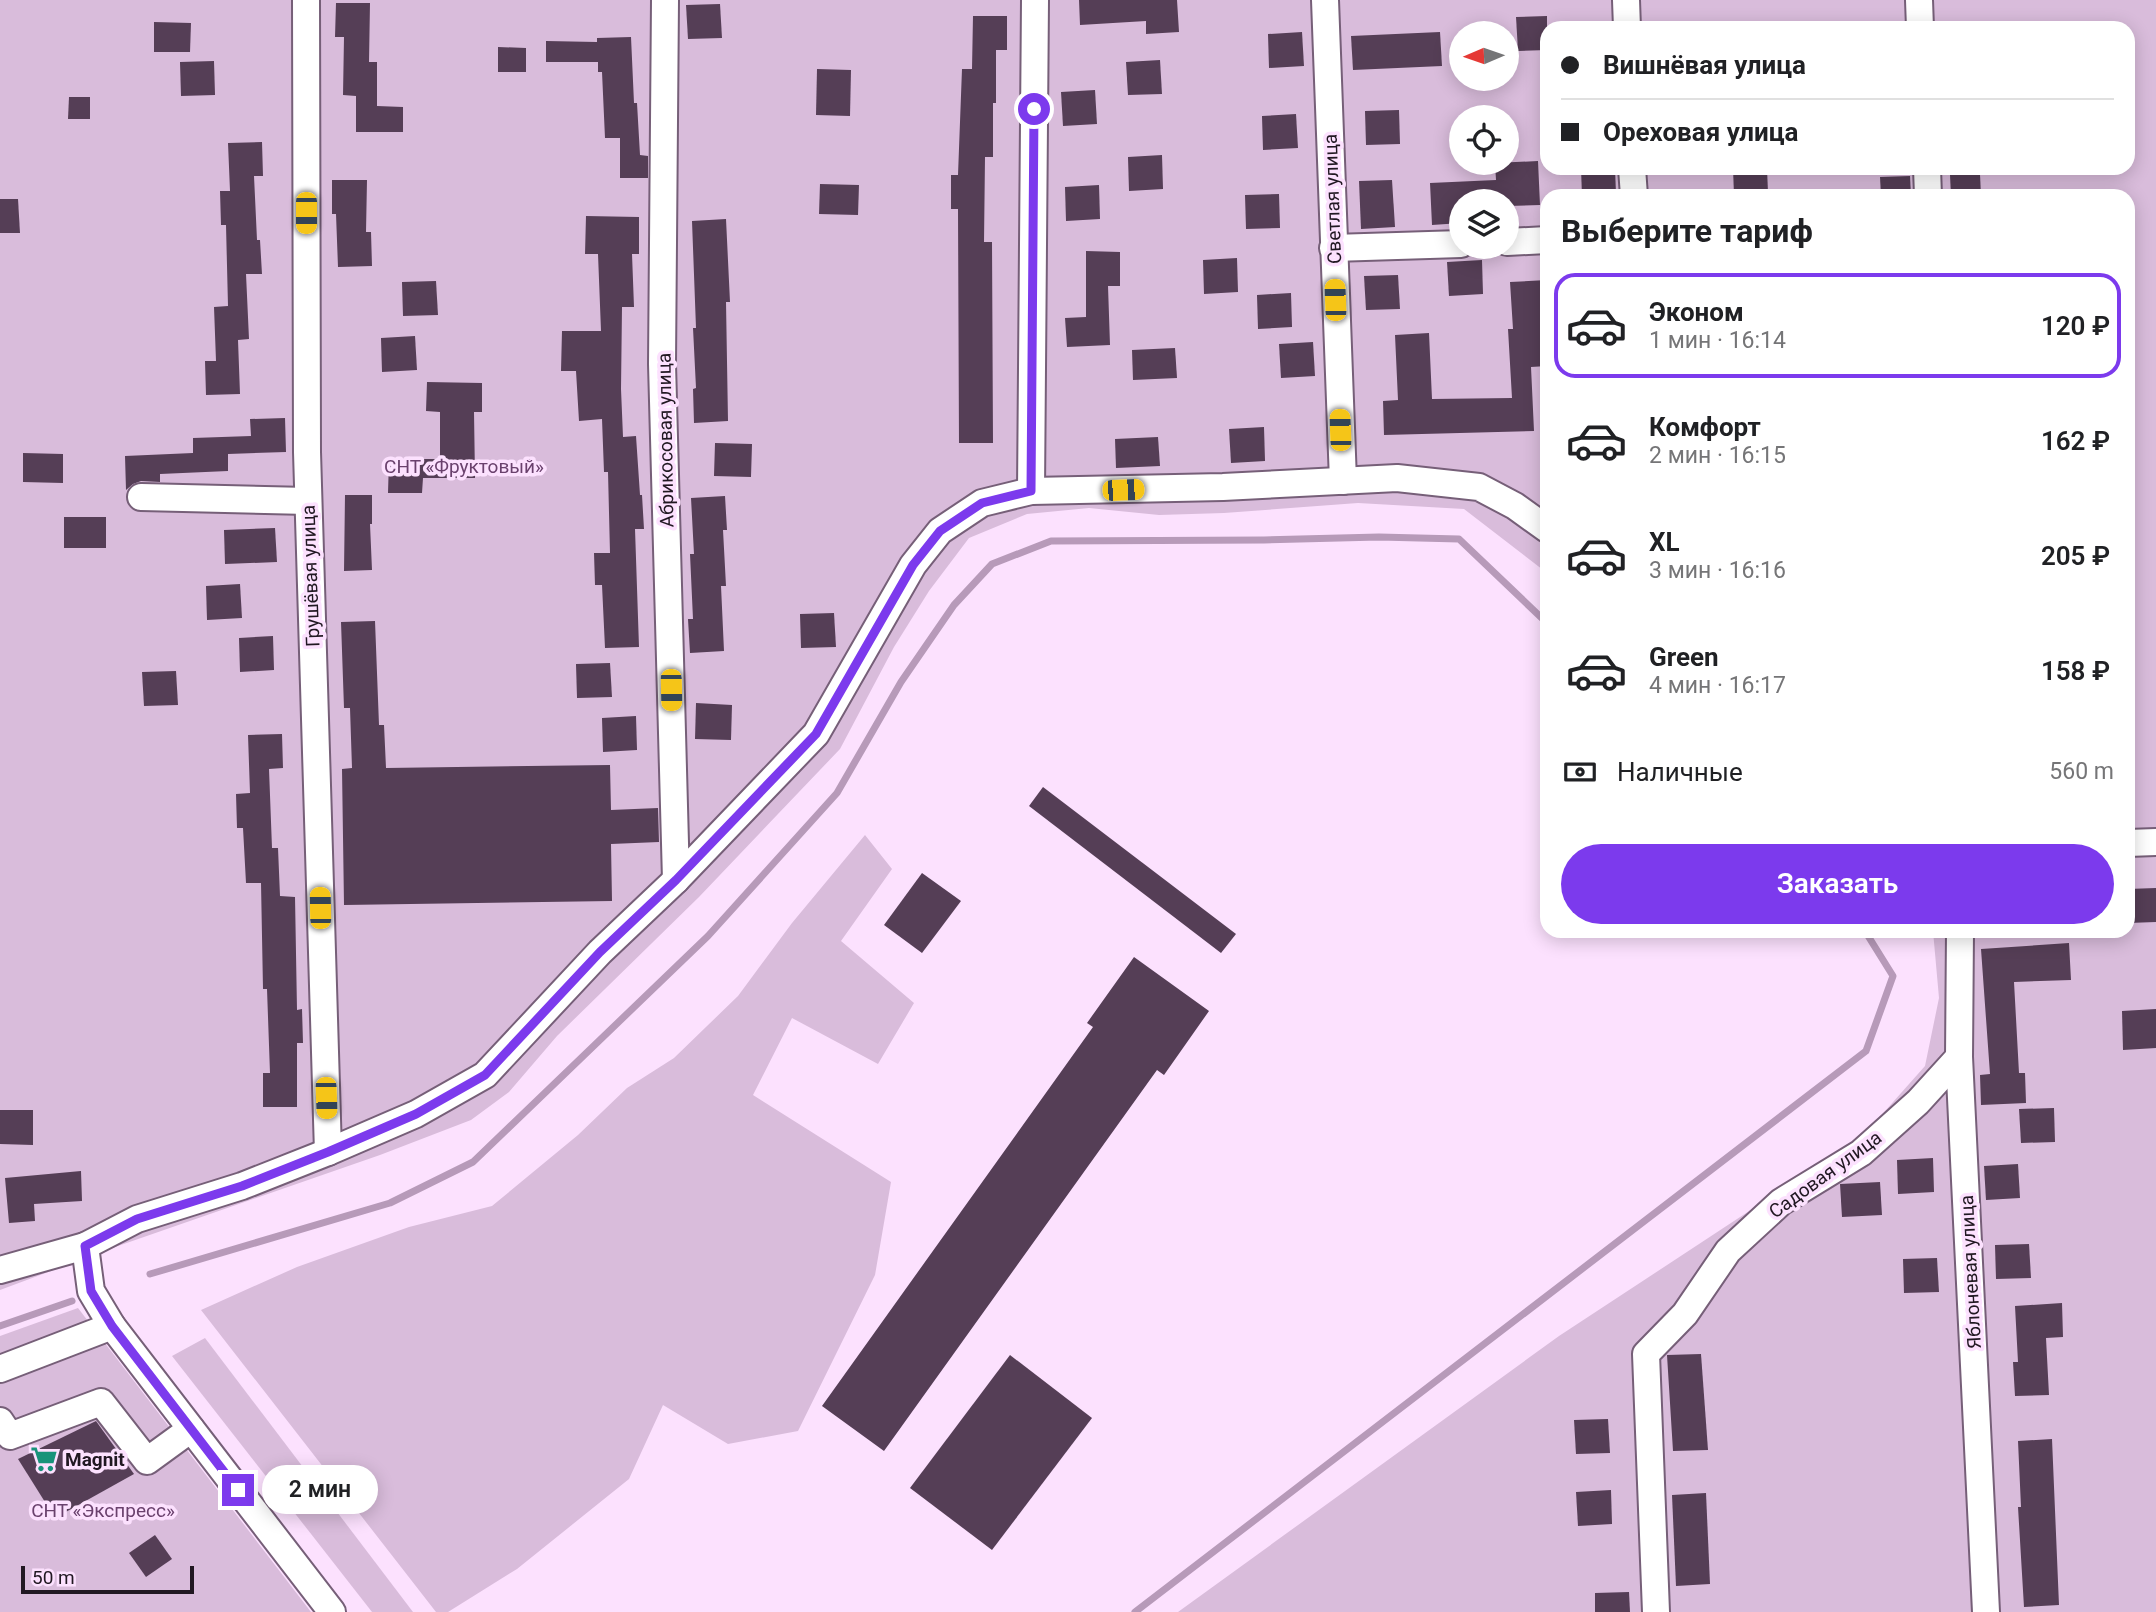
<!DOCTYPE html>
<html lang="ru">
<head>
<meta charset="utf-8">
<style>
	body { margin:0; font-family:Roboto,sans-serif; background:#f2f2f2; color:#202124; height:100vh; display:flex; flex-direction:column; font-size:26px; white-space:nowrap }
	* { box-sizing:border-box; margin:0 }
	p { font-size:23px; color:#757577 }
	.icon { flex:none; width:38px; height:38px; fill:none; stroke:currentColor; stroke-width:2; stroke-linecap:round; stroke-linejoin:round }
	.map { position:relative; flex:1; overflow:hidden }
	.details { position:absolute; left:1540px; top:189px; width:595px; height:749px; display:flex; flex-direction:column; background:#fff; border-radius:21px; box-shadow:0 4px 18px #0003 }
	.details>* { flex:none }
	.top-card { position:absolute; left:1540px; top:21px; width:595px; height:154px; border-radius:21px; box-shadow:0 4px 18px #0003; display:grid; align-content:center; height:154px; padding:0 21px; background:#fff }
	.needle { width:46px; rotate:268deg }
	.fabs { position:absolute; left:1449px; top:21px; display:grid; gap:14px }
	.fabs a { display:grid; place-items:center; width:70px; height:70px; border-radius:50%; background:#fff; box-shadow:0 4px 18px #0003; font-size:35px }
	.scale { position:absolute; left:21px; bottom:18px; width:173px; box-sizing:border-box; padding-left:7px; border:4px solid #211822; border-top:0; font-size:19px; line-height:24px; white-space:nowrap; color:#211822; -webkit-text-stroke:5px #fce1fe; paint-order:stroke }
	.end { position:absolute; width:32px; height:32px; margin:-16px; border:9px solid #7c3aed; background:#fff; box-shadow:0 0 0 4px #fff }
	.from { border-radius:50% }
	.bubble { position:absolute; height:49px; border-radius:24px; background:#fff; box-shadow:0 4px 18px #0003; font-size:23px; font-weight:600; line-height:49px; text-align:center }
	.car { position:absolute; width:21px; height:42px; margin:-21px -10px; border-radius:9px; box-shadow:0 0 5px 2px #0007; background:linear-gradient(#f5c518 24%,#345 0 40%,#f5c518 0 76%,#345 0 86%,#f5c518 0) }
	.top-card b { display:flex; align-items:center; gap:24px; height:66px; font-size:26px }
	.top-card b+b { border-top:2px solid #e0e0e0 }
	.top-card i { width:18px; height:18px; background:#202124 }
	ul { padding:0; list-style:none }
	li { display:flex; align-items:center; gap:21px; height:105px; margin:0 14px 10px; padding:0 7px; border:4px solid transparent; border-radius:21px }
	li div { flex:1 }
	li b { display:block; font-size:26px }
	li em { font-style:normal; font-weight:600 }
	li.selected { border-color:#7c3aed }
	li>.icon { width:63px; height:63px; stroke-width:1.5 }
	h2 { padding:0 21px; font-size:32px; line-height:84px }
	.pay { display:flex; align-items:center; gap:18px; height:77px; padding:0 21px; font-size:26px }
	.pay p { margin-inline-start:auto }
	.action { display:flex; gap:14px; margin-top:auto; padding:14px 21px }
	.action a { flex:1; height:80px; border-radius:42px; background:#7c3aed; color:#fff; font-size:28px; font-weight:600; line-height:80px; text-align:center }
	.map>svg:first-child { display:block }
</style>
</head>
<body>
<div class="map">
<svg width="2156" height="1612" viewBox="0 0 2156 1612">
	<rect width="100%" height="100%" fill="#fce1fe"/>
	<g fill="#d9bcdb" fill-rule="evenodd">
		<path d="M0 0H2156V1612H1178L1559 1336 1862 1137 1925 1066 1939 998 1933 931H2128V196H1547V573L1464 509 1358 503 1224 513 1159 515 1089 508 1027 514 969 538 929 591 894 647 840 749 699 897 557 1036 509 1092 471 1120 380 1155 118 1246 0 1290ZM1547 28H2128V168H1547ZM1461 33H1507V79H1461ZM1461 117H1507V163H1461ZM1461 201H1507V247H1461Z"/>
		<path d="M865 835 892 869 841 941 914 1003 878 1064 792 1018 753 1095 891 1182 875 1275 798 1431 728 1444 663 1405 629 1479 517 1569 448 1612H436L201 1310 297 1267 409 1227 492 1206 578 1135 627 1088 674 1058 738 996 792 923Z"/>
		<path d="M78 1308 311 1612H0V1336Z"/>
		<path d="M205 1338 413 1612H372L172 1356Z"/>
	</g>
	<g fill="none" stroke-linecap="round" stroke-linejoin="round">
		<g stroke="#b79ab9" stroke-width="7">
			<path d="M150 1274 390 1203 473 1162 708 936 837 793 901 682 954 605 992 564 1051 541 1264 540 1379 537 1459 539 1547 623"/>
			<path d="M0 1326 72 1301"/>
			<path d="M1135 1612 1866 1051 1893 976 1865 931"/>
		</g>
	</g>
	<g fill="#553e56">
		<path d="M1079 0H1177L1179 32 1146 34V21L1080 25Z"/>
		<path d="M336 3H370L369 62H377V106L403 107V132H356V96L343 95 344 37H335Z"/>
		<path d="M720 4 722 38 688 39 686 5Z"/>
		<path d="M973 16H1007V50H996V103H993V157H985L984 242H992L993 443H959L958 209H951V175H958L962 69H972Z"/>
		<path d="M1547 16V50L1518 51 1516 17Z"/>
		<path d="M154 22 191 23 190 52H154Z"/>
		<path d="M1302 32 1304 66 1269 68 1268 34Z"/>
		<path d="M1440 32 1442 66 1353 70 1351 36Z"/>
		<path d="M631 37 634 103H637L640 155 648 156V178H620V138H605L602 72H598V62H546V41L597 42V38Z"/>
		<path d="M498 47 526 48V72H498Z"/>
		<path d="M1160 60 1162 94 1128 95 1126 62Z"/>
		<path d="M214 61 215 95 181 96 180 62Z"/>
		<path d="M817 69 851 70 850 116 816 115Z"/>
		<path d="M1095 90 1097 124 1063 126 1061 92Z"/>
		<path d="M69 97H90V119H68Z"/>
		<path d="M1399 110 1400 144 1366 145 1365 111Z"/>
		<path d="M1296 114 1298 148 1263 150 1262 116Z"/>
		<path d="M262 142 263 176H254L257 240H260L262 274H246L249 339 238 340 240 394 206 395 205 361H216L214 307 228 306 226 225H221L220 191H230L228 143Z"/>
		<path d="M1162 155 1163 189 1129 191 1128 157Z"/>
		<path d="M1538 161 1540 205 1507 206V201H1461V223L1432 225 1430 183 1496 180 1495 163Z"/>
		<path d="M1581 168H1615L1616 194 1582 196Z"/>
		<path d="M1733 168H1767L1768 193 1734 195Z"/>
		<path d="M1980 174 1981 196H1951L1950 175Z"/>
		<path d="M1910 176 1911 196H1881L1880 177Z"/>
		<path d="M332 180H367L366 232H371L372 266 338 267 336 214H332Z"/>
		<path d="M1392 180 1395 227 1361 229 1359 181Z"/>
		<path d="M820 184 859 185 858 215 819 214Z"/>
		<path d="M1099 185 1100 219 1066 221 1065 187Z"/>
		<path d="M1279 194 1280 228 1246 229 1245 195Z"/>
		<path d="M0 199H18L20 233H0Z"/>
		<path d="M586 216 639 217V254H632L634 307H622L621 389 623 437 636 436 640 495H642L644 529H635L639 647 605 648 602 585H595L594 553H610L608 472H604L602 419 579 421 576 371H561L562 331H601L598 254H585Z"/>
		<path d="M726 219 730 302H726L728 421 694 423 693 389 696 388 693 328H696L692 221Z"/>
		<path d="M1086 251 1120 252V286H1108L1110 345 1067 347 1065 318 1086 317Z"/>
		<path d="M1237 258 1238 292 1204 294 1203 260Z"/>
		<path d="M1482 260 1483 294 1449 296 1447 262Z"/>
		<path d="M1398 275 1400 309 1366 310 1364 276Z"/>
		<path d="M1547 280V366L1531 367 1534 431 1384 435 1383 401 1398 400 1395 335 1429 333 1432 399 1512 398 1508 329H1513L1510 282Z"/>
		<path d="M436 281 438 315 403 316 402 282Z"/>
		<path d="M1291 293 1292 327 1258 329 1257 295Z"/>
		<path d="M415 336 417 370 382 372 381 338Z"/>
		<path d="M1313 342 1315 376 1281 378 1279 344Z"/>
		<path d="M1175 348 1177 378 1133 380 1132 350Z"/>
		<path d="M427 382 482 383V412H474L475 478H423L422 493H388L389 459H440V412L426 411Z"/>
		<path d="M285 418 286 452 228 454V471L160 474V482L141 481 133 484 126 490 125 456 193 453V438L251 436 250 419Z"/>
		<path d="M1264 427 1265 461 1231 463 1229 429Z"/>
		<path d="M1158 437 1160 466 1116 468 1115 439Z"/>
		<path d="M715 443 752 444 751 477 714 476Z"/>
		<path d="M23 453 63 454V483L23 482Z"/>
		<path d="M345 495H372V524H370L372 570 344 571Z"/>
		<path d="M725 496 727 530H723L726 586H721L724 651 690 653 688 619H693L690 554H694L691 498Z"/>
		<rect x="64" y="517" width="42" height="31"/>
		<path d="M275 528 277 562 225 564 224 530Z"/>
		<path d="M240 584 242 618 207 620 206 586Z"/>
		<path d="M834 613 836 647 801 648 800 614Z"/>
		<path d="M375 621 379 725H384L386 768 610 765 611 810 658 808 659 842 611 844 612 901 344 905 342 769 352 768 350 708H344L341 622Z"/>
		<path d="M273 636 274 670 240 672 239 638Z"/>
		<path d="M610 663 612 697 577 698 576 664Z"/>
		<path d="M176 671 178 705 144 706 142 672Z"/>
		<path d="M696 703 732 705 731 740 695 739Z"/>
		<path d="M636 716 637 750 603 752 602 718Z"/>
		<path d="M282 734 283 768 269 769 272 848H278L280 896 295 897 297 1010 302 1009 303 1043H297V1107H263V1073H270L267 989H263L261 883H246L243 828H237L236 794 250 793 248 735Z"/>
		<path d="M1043 787 1236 934 1221 953 1029 806Z"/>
		<path d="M922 873 961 901 922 953 884 925Z"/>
		<path d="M2156 888V922L2128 923V889Z"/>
		<path d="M2069 943 2071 980 2014 982 2019 1073H2025L2026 1103 1981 1105 1980 1075 1990 1074 1981 949Z"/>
		<path d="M1134 957 1209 1011 1164 1075 1157 1070 884 1451 822 1406 1093 1027 1087 1023Z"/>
		<path d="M2156 1009V1048L2123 1050 2122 1011Z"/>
		<path d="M2054 1108 2055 1142 2021 1143 2019 1109Z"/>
		<path d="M0 1110H33V1145L0 1144Z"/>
		<path d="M1933 1158 1934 1192 1898 1194 1897 1160Z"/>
		<path d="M2018 1164 2020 1198 1986 1200 1984 1166Z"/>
		<path d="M81 1171 82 1201 34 1204 35 1221 9 1223 5 1178Z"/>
		<path d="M1880 1182 1882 1215 1842 1217 1840 1184Z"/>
		<path d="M2029 1244 2031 1278 1996 1279 1995 1245Z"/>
		<path d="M1937 1258 1939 1292 1904 1293 1903 1259Z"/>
		<path d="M2062 1303 2063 1337 2046 1338 2049 1395 2015 1396 2013 1362H2018L2015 1306Z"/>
		<path d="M1701 1354 1708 1450 1673 1451 1667 1355Z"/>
		<path d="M1010 1355 1092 1418 992 1550 910 1488Z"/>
		<path d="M1608 1419 1610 1453 1576 1454 1574 1420Z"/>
		<path d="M96 1421 134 1474 55 1518 18 1459Z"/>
		<path d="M2052 1439 2059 1605 2024 1607 2018 1507H2021L2018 1441Z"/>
		<path d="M1611 1490 1612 1524 1578 1526 1576 1492Z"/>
		<path d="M1706 1493 1710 1584 1676 1586 1672 1495Z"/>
		<path d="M155 1535 172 1559 146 1577 129 1553Z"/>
		<path d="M1629 1592 1630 1612H1595V1593Z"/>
	</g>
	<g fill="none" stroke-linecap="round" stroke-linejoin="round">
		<g stroke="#765f78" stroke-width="30">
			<g id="minor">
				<path d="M306 0 307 452 328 1152"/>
				<path d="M665 0 662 364 676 880"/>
				<path d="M1325 0 1343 481"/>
				<path d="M1626 0 1627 28"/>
				<path d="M1919 0 1920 28"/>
				<path d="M1632 168 1634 196"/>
				<path d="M1927 168 1928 196"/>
				<path d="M1507 242 1547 240"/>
				<path d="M1333 248 1461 244"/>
				<path d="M1031 491 1035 0"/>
				<path d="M141 497 308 501"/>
				<path d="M2128 843 2156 842"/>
				<path d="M1960 931 1959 1057 1986 1612"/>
				<path d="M0 1270 85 1246"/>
				<path d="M0 1369 112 1326"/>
				<path d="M0 1421 10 1436 101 1402 147 1461 191 1429"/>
				<path d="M332 1612 112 1326 91 1291 85 1246 137 1219 242 1186 328 1152 416 1114 485 1075 600 952 676 880 816 734 913 565 940 531 982 503 1031 491 1223 487 1397 478 1479 487 1515 506 1547 529"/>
				<path d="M1656 1612 1646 1354 1685 1314 1728 1251 1781 1202 1861 1153 1918 1102 1959 1057"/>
			</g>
		</g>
		<use href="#minor" stroke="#fff" stroke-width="26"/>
	</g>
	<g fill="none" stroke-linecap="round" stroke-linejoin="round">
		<path stroke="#7c3aed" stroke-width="9" d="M238 1490 112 1326 91 1291 85 1246 137 1219 242 1186 328 1152 416 1114 485 1075 600 952 676 880 816 734 913 565 940 531 982 503 1031 491 1034 109"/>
	</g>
	<defs>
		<g id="supermarket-bare" transform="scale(2.1)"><path d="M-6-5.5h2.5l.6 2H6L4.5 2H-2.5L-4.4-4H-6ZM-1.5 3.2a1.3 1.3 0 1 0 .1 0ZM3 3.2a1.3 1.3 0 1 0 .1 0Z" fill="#18937a" stroke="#fce1fe" stroke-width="2.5" paint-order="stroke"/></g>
	</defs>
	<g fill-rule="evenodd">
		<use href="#supermarket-bare" x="44" y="1459"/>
	</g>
	<g text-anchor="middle" stroke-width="7" stroke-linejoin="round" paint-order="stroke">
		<g font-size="19" fill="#211822" stroke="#fce1fe">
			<text transform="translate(1332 199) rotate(-92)" y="7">Светлая улица</text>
			<text transform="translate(665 440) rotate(-91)" y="7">Абрикосовая улица</text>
			<text transform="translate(310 576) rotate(-92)" y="7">Грушёвая улица</text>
			<text transform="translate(1825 1174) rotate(-36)" y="7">Садовая улица</text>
			<text transform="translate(1970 1272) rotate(-93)" y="7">Яблоневая улица</text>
		</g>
		<g font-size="19" fill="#6a416d" stroke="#fce1fe">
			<text x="464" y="473">СНТ «Фруктовый»</text>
			<text x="103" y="1517">СНТ «Экспресс»</text>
		</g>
		<g font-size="19" font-weight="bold" fill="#211822" stroke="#fce1fe" text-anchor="start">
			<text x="65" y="1466">Magnit</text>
		</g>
	</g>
</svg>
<div class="fabs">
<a><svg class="needle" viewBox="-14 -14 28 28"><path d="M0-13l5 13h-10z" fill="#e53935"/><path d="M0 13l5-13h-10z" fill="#757577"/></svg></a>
<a><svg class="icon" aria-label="locate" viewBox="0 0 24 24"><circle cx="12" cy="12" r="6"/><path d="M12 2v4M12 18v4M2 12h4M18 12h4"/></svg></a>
<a><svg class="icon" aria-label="layers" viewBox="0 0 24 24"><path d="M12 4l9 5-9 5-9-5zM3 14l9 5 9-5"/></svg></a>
</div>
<div class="scale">50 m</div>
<i class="end from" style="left:1034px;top:109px"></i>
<i class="end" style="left:238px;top:1490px"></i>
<div class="bubble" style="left:262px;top:1465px;width:116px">2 мин</div>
<i class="car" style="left:306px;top:213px;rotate:180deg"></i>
<i class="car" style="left:1335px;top:300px;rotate:358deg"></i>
<i class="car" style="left:1340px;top:430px;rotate:358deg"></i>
<i class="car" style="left:1123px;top:490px;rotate:88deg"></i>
<i class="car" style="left:671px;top:690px;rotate:179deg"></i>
<i class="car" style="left:320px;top:908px;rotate:359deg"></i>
<i class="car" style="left:326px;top:1098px;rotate:178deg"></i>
<div class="top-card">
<b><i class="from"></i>Вишнёвая улица</b>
<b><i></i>Ореховая улица</b>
</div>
<section class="details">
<h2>Выберите тариф</h2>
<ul>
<li class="selected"><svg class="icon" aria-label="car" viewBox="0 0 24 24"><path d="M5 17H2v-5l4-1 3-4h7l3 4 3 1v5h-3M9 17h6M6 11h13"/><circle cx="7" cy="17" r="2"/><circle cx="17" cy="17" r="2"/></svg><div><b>Эконом</b><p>1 мин · 16:14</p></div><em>120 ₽</em></li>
<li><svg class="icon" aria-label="car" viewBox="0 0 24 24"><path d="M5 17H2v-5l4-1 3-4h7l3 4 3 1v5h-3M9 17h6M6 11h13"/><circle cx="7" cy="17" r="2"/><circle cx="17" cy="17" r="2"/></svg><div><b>Комфорт</b><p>2 мин · 16:15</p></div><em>162 ₽</em></li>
<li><svg class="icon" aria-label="car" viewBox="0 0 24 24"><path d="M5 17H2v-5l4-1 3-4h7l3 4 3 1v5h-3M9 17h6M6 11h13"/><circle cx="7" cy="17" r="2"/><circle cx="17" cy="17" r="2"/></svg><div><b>XL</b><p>3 мин · 16:16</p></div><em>205 ₽</em></li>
<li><svg class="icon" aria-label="car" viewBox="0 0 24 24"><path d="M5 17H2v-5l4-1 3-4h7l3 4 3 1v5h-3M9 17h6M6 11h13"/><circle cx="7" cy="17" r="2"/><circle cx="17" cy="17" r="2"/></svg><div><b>Green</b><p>4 мин · 16:17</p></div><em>158 ₽</em></li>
</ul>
<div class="pay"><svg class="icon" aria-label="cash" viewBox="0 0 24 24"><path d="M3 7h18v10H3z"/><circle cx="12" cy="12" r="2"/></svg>Наличные<p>560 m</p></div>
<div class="action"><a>Заказать</a></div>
</section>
</div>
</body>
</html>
